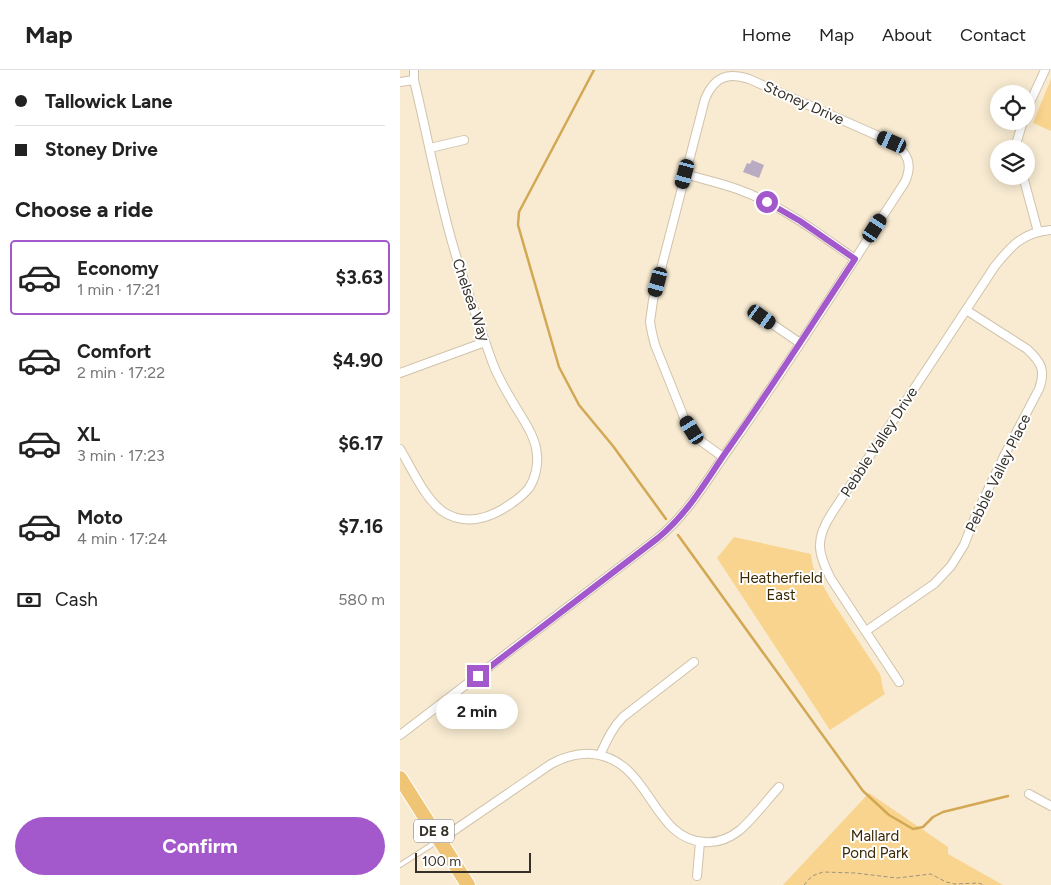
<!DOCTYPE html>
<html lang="en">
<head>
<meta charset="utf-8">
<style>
	body { margin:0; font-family:Figtree,sans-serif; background:#f2f2f2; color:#222; height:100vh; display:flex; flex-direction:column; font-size:19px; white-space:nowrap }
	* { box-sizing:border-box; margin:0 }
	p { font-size:16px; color:#767676 }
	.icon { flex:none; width:28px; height:28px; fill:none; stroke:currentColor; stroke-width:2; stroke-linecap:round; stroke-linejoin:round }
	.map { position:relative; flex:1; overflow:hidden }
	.side { display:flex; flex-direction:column; background:#fff; width:400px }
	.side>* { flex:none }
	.hud { display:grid; align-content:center; height:110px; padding:0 15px; background:#fff }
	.controls { position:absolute; left:590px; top:15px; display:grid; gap:10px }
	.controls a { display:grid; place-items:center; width:45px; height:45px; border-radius:50%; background:#fff; box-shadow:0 2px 12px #0003; font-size:25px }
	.scale { position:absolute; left:15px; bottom:12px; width:116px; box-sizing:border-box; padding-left:5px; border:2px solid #363128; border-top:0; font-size:14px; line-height:18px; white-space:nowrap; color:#363128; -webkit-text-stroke:4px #fff; paint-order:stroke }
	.end { position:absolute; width:22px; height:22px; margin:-11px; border:6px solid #a359cc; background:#fff; box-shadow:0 0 0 2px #fff }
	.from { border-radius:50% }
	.bubble { position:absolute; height:35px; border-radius:18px; background:#fff; box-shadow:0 2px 12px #0003; font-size:16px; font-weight:700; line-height:35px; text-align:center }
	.car { position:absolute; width:15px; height:30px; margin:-15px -8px; border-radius:6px; box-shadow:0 0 4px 1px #0007; background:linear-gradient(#222 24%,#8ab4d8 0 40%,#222 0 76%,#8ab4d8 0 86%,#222 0) }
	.hud b { display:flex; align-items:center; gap:18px; height:48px; font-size:19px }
	.hud b+b { border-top:1px solid #e0e0e0 }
	.hud i { width:12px; height:12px; background:#222 }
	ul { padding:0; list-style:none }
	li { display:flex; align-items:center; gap:15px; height:75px; margin:0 10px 8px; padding:0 5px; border:2px solid transparent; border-radius:5px }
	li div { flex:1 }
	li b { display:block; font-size:19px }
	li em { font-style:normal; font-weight:700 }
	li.active { border-color:#a359cc }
	li>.icon { width:45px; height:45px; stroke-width:1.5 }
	h2 { padding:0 15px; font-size:22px; line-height:60px }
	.pay { display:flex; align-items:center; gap:12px; height:55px; padding:0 15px; font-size:19px }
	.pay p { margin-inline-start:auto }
	.primary-button { display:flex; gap:10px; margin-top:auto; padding:10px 15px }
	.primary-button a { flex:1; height:58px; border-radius:30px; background:#a359cc; color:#fff; font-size:20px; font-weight:700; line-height:58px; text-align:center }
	header { display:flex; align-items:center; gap:30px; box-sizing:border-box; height:70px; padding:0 25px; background:#fff; border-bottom:1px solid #e0e0e0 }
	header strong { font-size:24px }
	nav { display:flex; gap:28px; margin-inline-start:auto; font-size:18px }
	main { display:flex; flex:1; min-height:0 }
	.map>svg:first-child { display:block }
</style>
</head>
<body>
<header>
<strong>Map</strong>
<nav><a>Home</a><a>Map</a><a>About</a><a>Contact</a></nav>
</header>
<main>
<section class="side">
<div class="hud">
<b><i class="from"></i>Tallowick Lane</b>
<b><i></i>Stoney Drive</b>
</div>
<h2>Choose a ride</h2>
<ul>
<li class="active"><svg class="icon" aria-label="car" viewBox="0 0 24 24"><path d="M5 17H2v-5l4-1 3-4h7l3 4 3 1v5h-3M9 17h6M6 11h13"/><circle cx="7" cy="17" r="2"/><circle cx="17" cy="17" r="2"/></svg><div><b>Economy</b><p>1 min · 17:21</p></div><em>$3.63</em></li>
<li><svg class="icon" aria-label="car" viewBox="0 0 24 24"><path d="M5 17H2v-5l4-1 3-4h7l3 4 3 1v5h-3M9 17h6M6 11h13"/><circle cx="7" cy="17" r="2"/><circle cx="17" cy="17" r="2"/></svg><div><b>Comfort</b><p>2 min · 17:22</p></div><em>$4.90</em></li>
<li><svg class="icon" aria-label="car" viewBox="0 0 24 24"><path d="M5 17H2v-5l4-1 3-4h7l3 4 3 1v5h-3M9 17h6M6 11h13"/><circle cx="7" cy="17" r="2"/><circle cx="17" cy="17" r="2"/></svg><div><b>XL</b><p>3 min · 17:23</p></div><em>$6.17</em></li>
<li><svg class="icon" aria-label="car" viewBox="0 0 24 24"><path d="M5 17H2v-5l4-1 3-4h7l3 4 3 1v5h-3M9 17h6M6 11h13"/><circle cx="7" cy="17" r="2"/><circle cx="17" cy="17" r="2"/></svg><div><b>Moto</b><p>4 min · 17:24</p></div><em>$7.16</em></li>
</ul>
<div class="pay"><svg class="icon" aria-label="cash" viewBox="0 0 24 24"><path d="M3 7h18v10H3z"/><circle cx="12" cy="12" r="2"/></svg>Cash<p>580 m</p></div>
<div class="primary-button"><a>Confirm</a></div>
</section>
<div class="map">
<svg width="651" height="815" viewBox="0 0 651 815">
	<rect width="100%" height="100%" fill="#f8ebd2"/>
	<g fill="#f9d48f">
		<path d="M651 9V61L633 53Z"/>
		<path d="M334 467 411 484 413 497 430 528 480 604C482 611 482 617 485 624L430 660 317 488Z"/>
		<path d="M469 723 548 777V784L603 815H383Z"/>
	</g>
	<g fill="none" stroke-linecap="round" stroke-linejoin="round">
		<g stroke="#d3a854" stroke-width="2.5">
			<path d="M194 0 119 142 118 155 159 297 179 335 213 376 266 449"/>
			<path d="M278 465 463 721 489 745 513 759 523 757 533 747 543 742 608 726"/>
		</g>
	</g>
	<path fill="#b9abc2" d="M352 90 364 95 359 108 343 102 347 93 350 94Z"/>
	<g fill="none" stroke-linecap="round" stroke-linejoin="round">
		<g stroke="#d0c3ab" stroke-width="6">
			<path id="lane" d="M0 795 36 772"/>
		</g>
		<g stroke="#d0c3ab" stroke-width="10">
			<g id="street">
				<path d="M0 12 14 10"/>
				<path d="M626 41 645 0"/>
				<path d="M30 78 64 70"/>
				<path d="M617 79V71L623 51"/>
				<path d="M285 104C302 109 320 113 337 119 380 134 418 163 455 189"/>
				<path d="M623 106 638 162"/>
				<path d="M362 247 400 273"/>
				<path d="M0 303 85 272"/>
				<path d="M0 379C12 399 24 427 42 441 65 457 92 448 112 433 118 429 124 424 129 418 135 409 138 396 137 385 136 370 128 357 120 344 110 328 100 312 93 294 86 275 80 256 73 237 66 215 58 194 52 172 37 119 27 64 14 10V0"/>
				<path d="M466 561 534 514 551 496 564 475 575 447 605 384 639 319C646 300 641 292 627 279L566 240"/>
				<path d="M499 612 431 509C417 482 415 469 432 443L595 196C611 176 623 162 651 160"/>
				<path d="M0 665 258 468C290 442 309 406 333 373 393 288 448 199 505 112 513 94 508 83 492 72L349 9C327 2 314 7 305 29L253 230 250 252 252 263 255 275 285 350 298 369 323 387"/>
				<path d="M200 685C207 670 212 658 223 647L294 592"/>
				<path d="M629 724 651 736"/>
				<path d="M40 770 151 694C164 687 177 683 192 684 251 689 251 770 305 772 317 773 330 768 340 760 353 749 367 730 379 717"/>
				<path d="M297 806 300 772"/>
			</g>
		</g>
		<g stroke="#fff" stroke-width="16">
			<path id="highway" d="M0 708 68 815"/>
		</g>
		<path stroke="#9c9382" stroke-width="1" stroke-dasharray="4 2.5" stroke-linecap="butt" d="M404 815 412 806 423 802 455 803 497 808 531 804 546 812 555 814 578 813 584 815"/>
		<use href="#lane" stroke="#fff" stroke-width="4"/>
		<use href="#street" stroke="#fff" stroke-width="8"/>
		<use href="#highway" stroke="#efc474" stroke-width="14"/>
	</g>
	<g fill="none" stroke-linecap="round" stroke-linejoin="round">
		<path stroke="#a359cc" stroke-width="6" d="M78 606 258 468C288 443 304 414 326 382 371 319 412 254 455 189L400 151 367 132"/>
	</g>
	<g text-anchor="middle" stroke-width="4" stroke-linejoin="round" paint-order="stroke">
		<rect fill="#fff" stroke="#726f68" stroke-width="1" x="14" y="749.5" width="40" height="23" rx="4"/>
		<g font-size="14" font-weight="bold" fill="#363128">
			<text x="34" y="766">DE 8</text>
		</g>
		<g font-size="15" fill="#363128" stroke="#fff">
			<text transform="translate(404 33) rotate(24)" y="5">Stoney Drive</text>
			<text transform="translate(71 230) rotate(71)" y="5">Chelsea Way</text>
			<text transform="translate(479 372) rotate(-57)" y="5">Pebble Valley Drive</text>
			<text transform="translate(598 403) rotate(-64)" y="5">Pebble Valley Place</text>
		</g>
		<g font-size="15" fill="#3a2903" stroke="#fff">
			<text x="381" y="513">Heatherfield<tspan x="381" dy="17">East</tspan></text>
			<text x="475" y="771">Mallard<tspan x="475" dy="17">Pond Park</tspan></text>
		</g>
	</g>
</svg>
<div class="controls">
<a><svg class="icon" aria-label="locate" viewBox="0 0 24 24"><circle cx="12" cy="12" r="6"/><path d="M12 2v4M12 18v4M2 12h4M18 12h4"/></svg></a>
<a><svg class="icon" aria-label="layers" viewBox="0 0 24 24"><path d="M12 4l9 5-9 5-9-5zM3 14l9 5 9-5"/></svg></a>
</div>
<div class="scale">100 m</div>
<i class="end from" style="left:367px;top:132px"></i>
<i class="end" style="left:78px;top:606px"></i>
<div class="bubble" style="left:36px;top:624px;width:82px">2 min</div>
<i class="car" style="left:492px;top:72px;rotate:294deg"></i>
<i class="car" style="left:285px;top:104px;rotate:195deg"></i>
<i class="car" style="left:475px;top:158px;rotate:33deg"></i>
<i class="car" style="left:258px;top:212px;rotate:195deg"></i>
<i class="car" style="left:362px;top:247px;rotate:125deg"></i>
<i class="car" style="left:292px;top:360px;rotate:328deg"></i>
</div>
</main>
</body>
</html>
